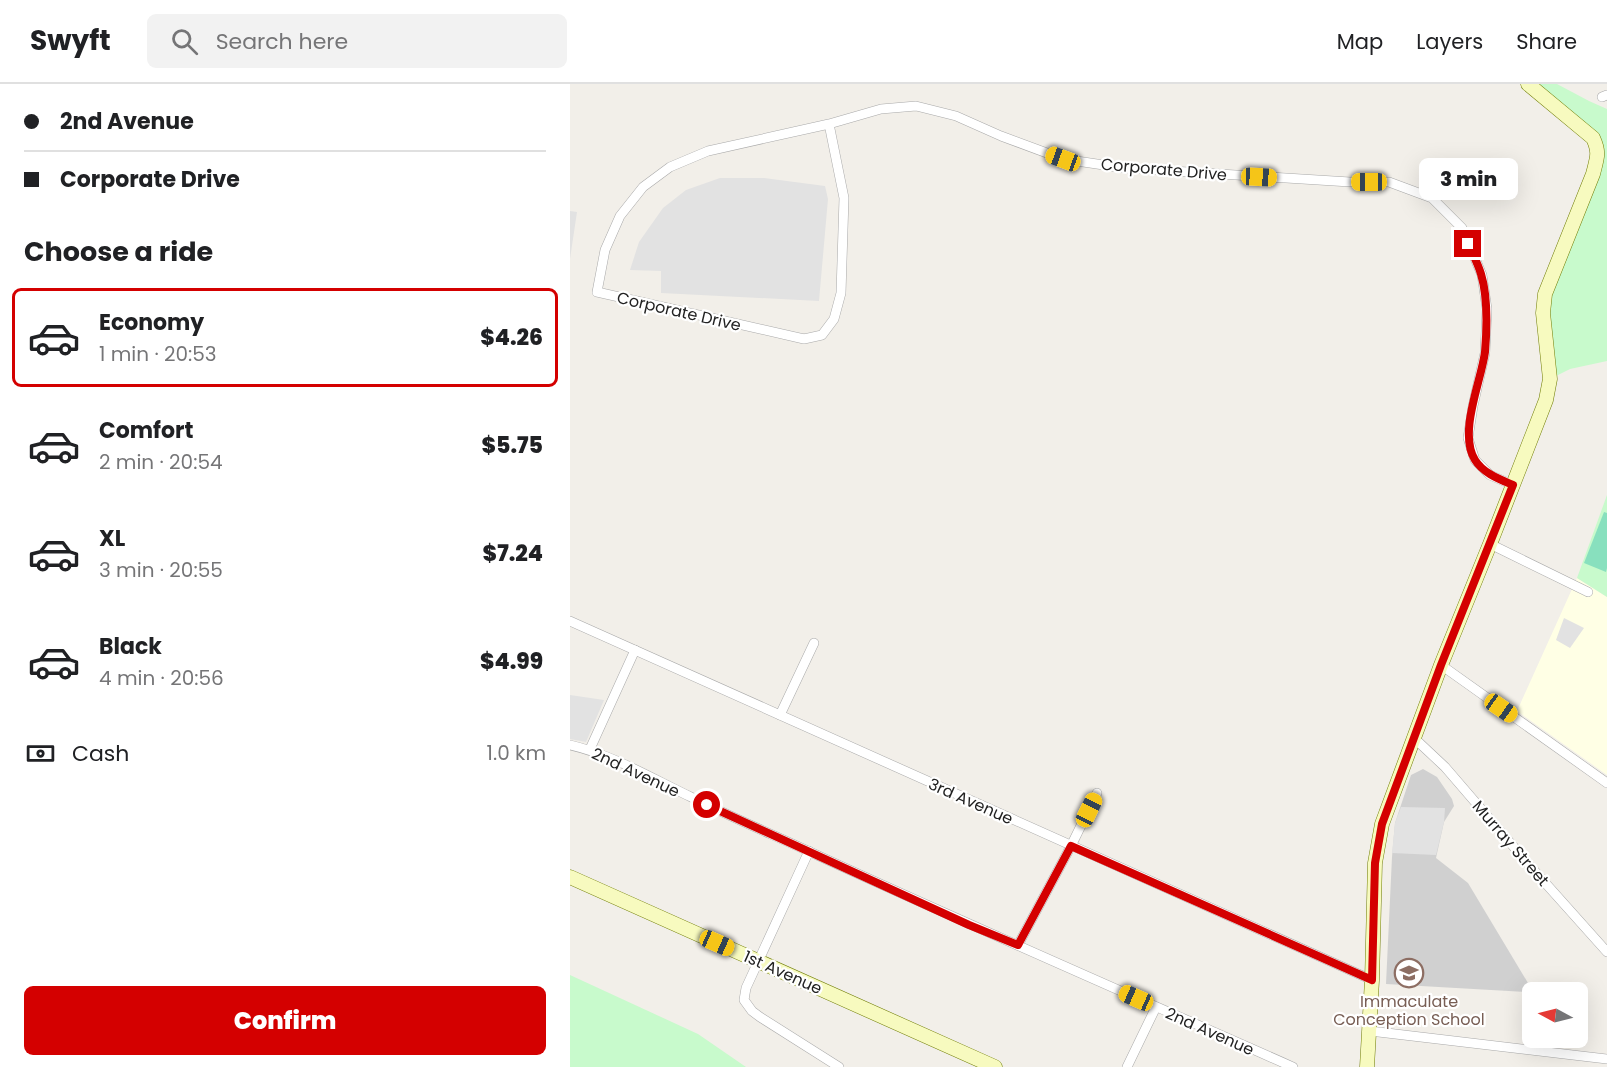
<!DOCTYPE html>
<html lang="en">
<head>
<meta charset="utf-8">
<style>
	body { margin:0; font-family:Poppins,sans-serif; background:#f2f2f2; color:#202124; height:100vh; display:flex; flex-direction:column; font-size:22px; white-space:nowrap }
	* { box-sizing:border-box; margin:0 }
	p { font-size:20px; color:#757577 }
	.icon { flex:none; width:33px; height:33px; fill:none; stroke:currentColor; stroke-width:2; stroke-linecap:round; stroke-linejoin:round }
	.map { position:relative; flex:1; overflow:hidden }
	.side { display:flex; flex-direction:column; background:#fff; width:570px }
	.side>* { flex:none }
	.banner { display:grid; align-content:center; height:132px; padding:0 24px; background:#fff }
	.needle { width:39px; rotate:277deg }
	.tools { position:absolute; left:952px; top:898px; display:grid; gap:12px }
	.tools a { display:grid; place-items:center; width:66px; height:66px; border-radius:9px; background:#fff; box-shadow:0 6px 24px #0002; font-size:30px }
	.end { position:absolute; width:27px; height:27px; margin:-14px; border:8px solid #d40000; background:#fff; box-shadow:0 0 0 3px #fff }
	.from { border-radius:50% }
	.bubble { position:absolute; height:42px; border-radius:9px; background:#fff; box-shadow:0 6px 24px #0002; font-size:20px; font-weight:800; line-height:42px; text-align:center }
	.car { position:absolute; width:18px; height:36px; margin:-18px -9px; border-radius:8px; box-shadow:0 0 4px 2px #0007; background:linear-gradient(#f5c518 24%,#345 0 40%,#f5c518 0 76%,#345 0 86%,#f5c518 0) }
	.banner b { display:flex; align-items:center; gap:21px; height:57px; font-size:22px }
	.banner b+b { border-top:2px solid #e0e0e0 }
	.banner i { width:15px; height:15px; background:#202124 }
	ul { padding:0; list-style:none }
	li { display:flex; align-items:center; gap:18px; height:99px; margin:0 12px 9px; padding:0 12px; border:3px solid transparent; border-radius:9px }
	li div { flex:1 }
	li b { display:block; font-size:22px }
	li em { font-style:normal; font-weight:800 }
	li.selected { border-color:#d40000 }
	li>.icon { width:54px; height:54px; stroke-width:1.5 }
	h2 { padding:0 24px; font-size:27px; line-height:72px }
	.pay { display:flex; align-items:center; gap:15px; height:66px; padding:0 24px; font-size:22px }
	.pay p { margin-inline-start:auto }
	.cta { display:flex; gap:12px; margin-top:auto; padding:12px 24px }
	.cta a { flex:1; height:69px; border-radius:9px; background:#d40000; color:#fff; font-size:24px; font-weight:800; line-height:69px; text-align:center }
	header { display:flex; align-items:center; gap:36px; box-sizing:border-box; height:84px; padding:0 30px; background:#fff; border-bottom:2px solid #e0e0e0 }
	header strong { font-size:28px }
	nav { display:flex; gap:33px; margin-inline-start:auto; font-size:21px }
	.search { width:420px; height:54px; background:#f2f2f2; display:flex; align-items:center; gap:15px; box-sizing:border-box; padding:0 21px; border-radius:9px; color:#757577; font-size:22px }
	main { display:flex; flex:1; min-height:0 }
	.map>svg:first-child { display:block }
</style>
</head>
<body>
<header>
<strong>Swyft</strong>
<div class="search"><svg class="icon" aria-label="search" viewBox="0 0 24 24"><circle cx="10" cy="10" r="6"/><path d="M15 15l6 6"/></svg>Search here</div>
<nav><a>Map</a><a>Layers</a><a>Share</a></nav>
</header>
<main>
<section class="side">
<div class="banner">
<b><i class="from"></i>2nd Avenue</b>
<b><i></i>Corporate Drive</b>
</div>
<h2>Choose a ride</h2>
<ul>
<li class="selected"><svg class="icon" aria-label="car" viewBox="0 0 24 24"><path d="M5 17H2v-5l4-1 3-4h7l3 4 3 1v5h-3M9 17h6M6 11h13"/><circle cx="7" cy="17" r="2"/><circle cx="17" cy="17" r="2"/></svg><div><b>Economy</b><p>1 min · 20:53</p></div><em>$4.26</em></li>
<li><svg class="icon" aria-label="car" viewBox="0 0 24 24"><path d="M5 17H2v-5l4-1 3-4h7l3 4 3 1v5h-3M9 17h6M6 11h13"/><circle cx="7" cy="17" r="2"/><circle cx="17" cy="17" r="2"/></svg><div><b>Comfort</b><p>2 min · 20:54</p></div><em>$5.75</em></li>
<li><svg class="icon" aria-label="car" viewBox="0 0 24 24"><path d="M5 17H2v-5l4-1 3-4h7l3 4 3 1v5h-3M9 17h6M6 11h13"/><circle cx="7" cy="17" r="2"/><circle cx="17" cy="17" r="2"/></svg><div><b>XL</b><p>3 min · 20:55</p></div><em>$7.24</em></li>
<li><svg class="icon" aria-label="car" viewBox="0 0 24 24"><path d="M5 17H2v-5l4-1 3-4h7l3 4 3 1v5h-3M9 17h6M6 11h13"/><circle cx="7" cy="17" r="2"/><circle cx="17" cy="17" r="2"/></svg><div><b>Black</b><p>4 min · 20:56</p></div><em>$4.99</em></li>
</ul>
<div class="pay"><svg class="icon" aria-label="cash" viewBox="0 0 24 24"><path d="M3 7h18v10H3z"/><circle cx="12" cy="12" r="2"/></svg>Cash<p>1.0 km</p></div>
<div class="cta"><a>Confirm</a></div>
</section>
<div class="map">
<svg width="1037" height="983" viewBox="0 0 1037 983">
	<rect width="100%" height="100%" fill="#f2efe9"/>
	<path fill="#ffffe5" d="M1007 494 1037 513V691L947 627Z"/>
	<path fill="#d0d0d0" d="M853 685 867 693 882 715 884 722 874 738 866 774 898 799 958 899 957 908 816 900 822 773 825 739 841 691Z"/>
	<g fill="#c8facc">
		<path d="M958 0H987L1019 17 1037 25V277L1000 285 980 295 973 229 1028 65Z"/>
		<path d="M1037 411V513L1007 494Z"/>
		<path d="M0 891 128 950 176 983H0Z"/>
	</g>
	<path fill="#88e0be" d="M1034 428 1037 429V484L1036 488 1014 479Z"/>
	<g fill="#e2e2e2">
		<path d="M150 94H194L255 102 258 115 249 217 91 209V187L60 186 69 158 93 124 116 106Z"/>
		<path d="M0 127 7 128 0 175Z"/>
		<path d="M994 534 1014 544 1000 564 986 556Z"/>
		<path d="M0 611 34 616 16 658 0 655Z"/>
		<path d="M831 723 875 724 874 738 866 771 822 769 825 739Z"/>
	</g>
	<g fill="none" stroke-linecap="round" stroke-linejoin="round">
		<g stroke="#a9a9a9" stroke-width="10">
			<g id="street">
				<path d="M1032 13 1037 11"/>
				<path d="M259 40 274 114 271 209 264 235 252 251 234 255 27 208 35 166 50 132 73 103 100 83 138 67 259 40 311 25 346 22 386 32 431 52 493 75 554 84 780 98H819L862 114 892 144 912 191 917 225 915 269 903 322 898 354 905 376 920 391 943 401"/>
				<path d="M920 460 1018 508"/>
				<path d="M0 537 802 896"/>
				<path d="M871 581 1037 699"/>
				<path d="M210 631 244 559"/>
				<path d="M843 653 875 683 961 783 1037 868"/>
				<path d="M0 661C43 671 81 694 121 713 163 734 206 752 249 772 406 844 565 913 723 983"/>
				<path d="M20 665 65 566"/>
				<path d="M239 767 176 904 174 916 182 927 190 933 269 983"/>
				<path d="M448 861 501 762 527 709"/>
				<path d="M800 947 1037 975"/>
				<path d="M557 983 586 923"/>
			</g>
		</g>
		<g stroke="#707d05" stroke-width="15">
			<g id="secondary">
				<path d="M0 793 425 983"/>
				<path d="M797 983 802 896 805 779 812 740 871 581 920 460 976 316 980 295 973 229 975 210 1023 90C1027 74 1030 69 1023 54L958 0"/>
			</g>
		</g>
		<use href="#street" stroke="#fff" stroke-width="9"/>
		<use href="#secondary" stroke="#f7fabf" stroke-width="14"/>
	</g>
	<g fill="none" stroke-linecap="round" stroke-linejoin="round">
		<path stroke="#d40000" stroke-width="8" d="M137 721 399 841 448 861 501 762 802 896 805 779 812 740 871 581 943 401C929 395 913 389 905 376 888 349 911 298 915 268 917 244 918 213 911 190 908 180 903 170 898 160"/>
	</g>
	<defs>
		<g id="school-ring" transform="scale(1.5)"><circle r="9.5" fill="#fff" stroke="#8d6e63" stroke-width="1.5"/><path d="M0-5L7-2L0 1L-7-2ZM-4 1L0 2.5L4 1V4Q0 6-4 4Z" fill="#8d6e63"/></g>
	</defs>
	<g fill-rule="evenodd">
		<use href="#school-ring" x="839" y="889"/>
	</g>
	<g text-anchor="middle" stroke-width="4.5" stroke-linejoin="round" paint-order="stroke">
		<g font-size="16" fill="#222" stroke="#fff">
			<text transform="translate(594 85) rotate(5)" y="6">Corporate Drive</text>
			<text transform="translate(109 227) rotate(13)" y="6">Corporate Drive</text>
			<text transform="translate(66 688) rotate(25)" y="6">2nd Avenue</text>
			<text transform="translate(401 717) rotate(24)" y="6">3rd Avenue</text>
			<text transform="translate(941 759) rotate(49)" y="6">Murray Street</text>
			<text transform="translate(213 888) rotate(24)" y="6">1st Avenue</text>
			<text transform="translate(640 947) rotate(24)" y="6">2nd Avenue</text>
		</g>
		<g font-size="16" fill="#785e54" stroke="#fff">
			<text x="839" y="923">Immaculate<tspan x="839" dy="18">Conception School</tspan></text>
		</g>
	</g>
</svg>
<div class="tools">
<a><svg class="needle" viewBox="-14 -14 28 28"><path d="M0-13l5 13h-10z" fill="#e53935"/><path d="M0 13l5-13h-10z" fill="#757577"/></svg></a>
</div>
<i class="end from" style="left:137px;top:721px"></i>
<i class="end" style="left:898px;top:160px"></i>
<div class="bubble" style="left:849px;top:74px;width:99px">3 min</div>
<i class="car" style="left:493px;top:75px;rotate:290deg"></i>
<i class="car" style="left:689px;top:93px;rotate:93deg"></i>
<i class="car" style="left:799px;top:98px;rotate:270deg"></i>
<i class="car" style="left:931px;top:624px;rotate:125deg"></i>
<i class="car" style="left:519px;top:726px;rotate:26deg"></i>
<i class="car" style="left:147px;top:859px;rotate:114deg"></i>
<i class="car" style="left:566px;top:914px;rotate:294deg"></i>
</div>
</main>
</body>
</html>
